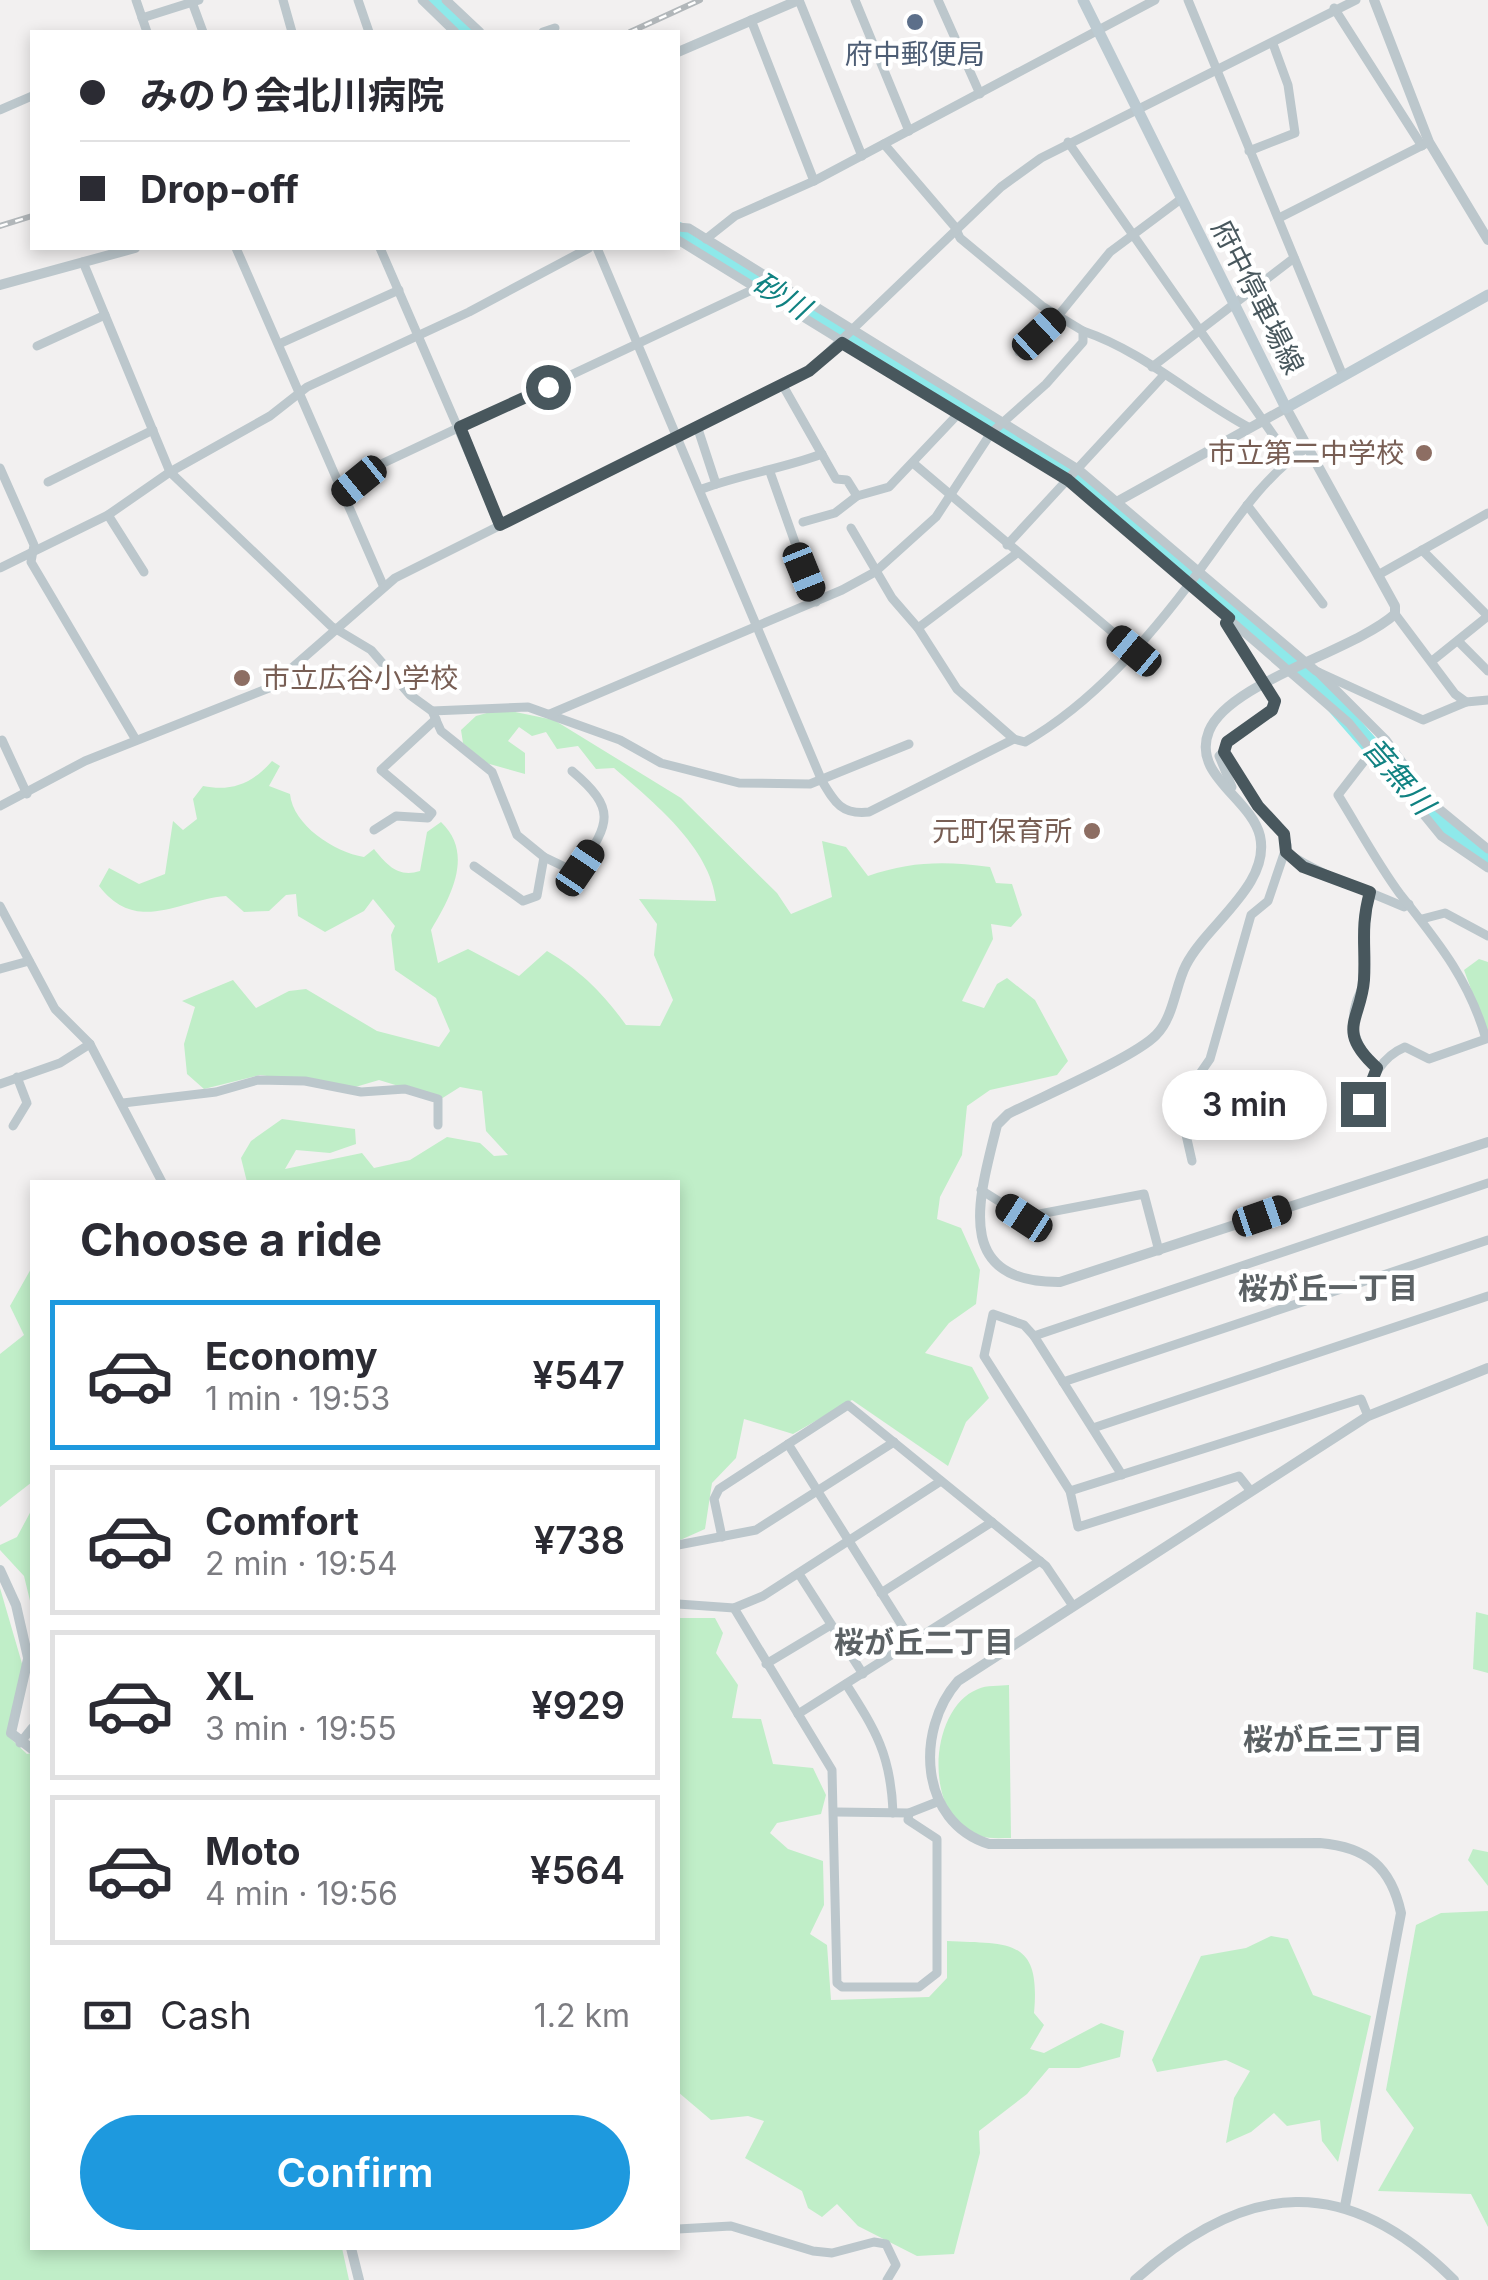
<!DOCTYPE html>
<html lang="en">
<head>
<meta charset="utf-8">
<style>
	body { margin:0; font-family:Inter,"Noto Sans JP",sans-serif; background:#f2f2f3; color:#2b2b33; height:100vh; display:flex; flex-direction:column; font-size:38px; white-space:nowrap }
	* { box-sizing:border-box; margin:0 }
	p { font-size:32px; color:#7c7c81 }
	.icon { flex:none; width:55px; height:55px; fill:none; stroke:currentColor; stroke-width:2; stroke-linecap:round; stroke-linejoin:round }
	.map { position:relative; flex:1; overflow:hidden }
	.sheet { position:absolute; left:30px; top:1180px; width:650px; height:1070px; display:flex; flex-direction:column; background:#fff; border-radius:0px; box-shadow:0 5px 15px #0003 }
	.sheet>* { flex:none }
	.banner { position:absolute; left:30px; top:30px; width:650px; height:220px; border-radius:0px; box-shadow:0 5px 15px #0003; display:grid; align-content:center; height:220px; padding:0 50px; background:#fff }
	.end { position:absolute; width:45px; height:45px; margin:-22px; border:12px solid #48575d; background:#fff; box-shadow:0 0 0 5px #fff }
	.from { border-radius:50% }
	.bubble { position:absolute; height:70px; border-radius:35px; background:#fff; box-shadow:0 5px 15px #0003; font-size:32px; font-weight:600; line-height:70px; text-align:center }
	.car { position:absolute; width:30px; height:60px; margin:-30px -15px; border-radius:12px; box-shadow:0 0 8px 2px #0007; background:linear-gradient(#222 24%,#8ab4d8 0 40%,#222 0 76%,#8ab4d8 0 86%,#222 0) }
	.banner b { display:flex; align-items:center; gap:35px; height:95px; font-size:38px }
	.banner b+b { border-top:2px solid #e1e1e2 }
	.banner i { width:25px; height:25px; background:#2b2b33 }
	ul { padding:0; list-style:none }
	li { display:flex; align-items:center; gap:30px; height:150px; margin:0 20px 15px; padding:0 30px; border:5px solid #e1e1e2; border-radius:0px }
	li div { flex:1 }
	li b { display:block; font-size:38px }
	li em { font-style:normal; font-weight:600 }
	li.active { border-color:#1e99de }
	li>.icon { width:90px; height:90px; stroke-width:1.5 }
	h2 { padding:0 50px; font-size:45px; line-height:120px }
	.pay { display:flex; align-items:center; gap:25px; height:110px; padding:0 50px; font-size:38px }
	.pay p { margin-inline-start:auto }
	.cta { display:flex; gap:20px; margin-top:auto; padding:20px 50px }
	.cta a { flex:1; height:115px; border-radius:60px; background:#1e99de; color:#fff; font-size:40px; font-weight:600; line-height:115px; text-align:center }
	.map>svg:first-child { display:block }
</style>
</head>
<body>
<div class="map">
<svg width="1488" height="2280" viewBox="0 0 1488 2280">
	<rect width="100%" height="100%" fill="#f2f0f0"/>
	<g fill="#c0eec8">
		<path d="M501 709 554 720 681 798 777 893 791 914 832 897 822 841 846 847 868 876C911 861 946 861 990 867L996 883 1012 884 1022 915 1011 927 991 924 993 939 962 1001 984 1008 997 984 1007 978 1035 1000 1068 1061 1057 1075 990 1090 967 1106 962 1155 940 1197 937 1219 961 1228 980 1270 976 1304 949 1323 925 1353 972 1367 989 1398 966 1422 948 1466 852 1400 793 1434 744 1419 736 1458 712 1483 705 1529 678 1541V1182H247L241 1158 251 1141 282 1119 355 1129 356 1144 330 1153 296 1150 285 1169 362 1153 374 1168 410 1160 447 1137 480 1143 494 1156 508 1155 486 1131 482 1091 460 1087 441 1099 379 1080 352 1088 260 1075 204 1089 187 1074 184 1044 195 1007 182 1001 233 980 256 1008 289 991 306 989 377 1031 439 1047 450 1031 436 998 395 970 391 935 395 926 373 899 364 911 325 932 298 916 296 894 286 895 269 911 244 912 226 896C178 900 137 935 99 886L109 868 139 884 165 874 173 821 183 830 197 819 193 799 203 786C232 792 253 783 272 761L280 766 269 786 290 794C293 825 334 852 364 857L374 849C387 865 398 878 420 871L427 832 441 822C475 854 450 898 431 930L438 963 468 949 519 976 547 951C581 971 603 993 626 1025L660 1026 673 1000 654 955 657 924 639 899 716 901C710 847 653 802 614 768L596 769 578 746 557 749 546 732 532 736 519 727 508 741 525 753V774L486 763 463 743 461 730 476 716Z"/>
		<path d="M1479 959 1488 962V1035L1464 970Z"/>
		<path d="M32 1267V1482L0 1507V1354L24 1335 10 1306Z"/>
		<path d="M32 1509V1609L24 1576 0 1550V1545L17 1537Z"/>
		<path d="M0 1588 23 1667 8 1736 27 1754 32 1753V2248H342L349 2280H0Z"/>
		<path d="M1476 1612 1488 1615V1673L1473 1669Z"/>
		<path d="M678 1618H715L723 1633 716 1653 738 1685 732 1718 761 1719 773 1764 813 1768 826 1795 821 1814 777 1823 770 1833 788 1849 823 1861 824 1905 810 1934 827 1945 831 2000 929 1997 947 1978V1941C1010 1944 1041 1938 1034 2013L1044 2025 1030 2049 1044 2053 1101 2023 1124 2031 1120 2057 1079 2068H1049L1027 2094 979 2131 980 2153 954 2254 917 2256 858 2226 837 2204 822 2217 808 2208 802 2191 745 2158 764 2121 748 2116 711 2120 678 2092Z"/>
		<path d="M1009 1685 1011 1838C1001 1838 989 1839 980 1836 923 1821 927 1709 978 1689 986 1685 1000 1686 1009 1685Z"/>
		<path d="M1473 1849 1488 1852V1886L1468 1860Z"/>
		<path d="M1488 1911V2227L1471 2194 1378 2191 1414 2128 1386 2090 1416 1925 1441 1913Z"/>
		<path d="M1271 1936 1288 1939 1313 1995 1371 2016 1338 2162 1322 2141 1320 2120 1287 2126 1274 2113 1251 2132 1226 2143 1234 2098 1250 2071 1226 2060 1157 2072 1152 2060 1201 1956 1246 1948Z"/>
	</g>
	<g fill="none" stroke-linecap="round" stroke-linejoin="round">
		<g stroke="#8ee9ea" stroke-width="18">
			<path d="M437 0 470 32"/>
			<path d="M678 231 1080 482 1316 683 1443 829 1488 861"/>
		</g>
		<g stroke="#bcc7cc" stroke-width="9">
			<path d="M136 0 147 32"/>
			<path d="M283 0 292 32"/>
			<path d="M358 0 369 32"/>
			<path d="M422 0 455 32"/>
			<path d="M446 0 480 32"/>
			<path d="M799 0 862 156"/>
			<path d="M855 0 909 131"/>
			<path d="M938 0 980 94"/>
			<path d="M1188 0 1343 376"/>
			<path d="M192 2 203 32"/>
			<path d="M1334 8 1422 146"/>
			<path d="M142 18 199 0"/>
			<path d="M751 20 814 181"/>
			<path d="M543 32 555 28"/>
			<path d="M0 110 32 96"/>
			<path d="M1068 142 1290 459"/>
			<path d="M1249 151 1295 133 1288 85 1273 44"/>
			<path d="M1279 218 1429 142"/>
			<path d="M678 227 689 228 1078 469 1316 671 1423 720 1466 702"/>
			<path d="M706 239 735 216 814 181 1155 0"/>
			<path d="M678 240 1068 480 1349 723 1441 836 1488 868"/>
			<path d="M236 248 383 585"/>
			<path d="M380 248 500 525"/>
			<path d="M597 248 822 781C835 803 842 815 869 812L1014 739"/>
			<path d="M83 262 170 472 331 626 371 650 410 695 432 711 441 731 492 772 517 835 544 857 569 869 580 867C610 823 617 809 572 771"/>
			<path d="M1083 331C1145 352 1193 398 1250 428"/>
			<path d="M279 344 399 290"/>
			<path d="M37 346 105 315"/>
			<path d="M1019 352 1058 316 1110 252 1181 199"/>
			<path d="M1152 367 1294 258"/>
			<path d="M782 384 836 479 847 480 857 496 889 487 959 413"/>
			<path d="M697 426 716 484"/>
			<path d="M913 463 1135 651"/>
			<path d="M0 468 34 545 31 562 136 740"/>
			<path d="M770 472 816 602"/>
			<path d="M48 482 153 430"/>
			<path d="M702 489C743 474 781 469 822 454"/>
			<path d="M343 494 375 467 754 289"/>
			<path d="M1247 505 1323 604"/>
			<path d="M108 515 144 572"/>
			<path d="M803 522 835 513 857 496"/>
			<path d="M851 528 892 598 918 628 957 689 1014 739 1025 742C1093 703 1150 637 1196 575 1230 530 1260 478 1308 447"/>
			<path d="M1007 545 1164 375"/>
			<path d="M1422 550 1488 616"/>
			<path d="M0 568 108 515 170 472 270 416 307 387 469 312 589 248"/>
			<path d="M1378 575 1488 513"/>
			<path d="M1395 614 1455 694 1466 702 1488 700"/>
			<path d="M918 628 1017 553"/>
			<path d="M1459 642 1488 671"/>
			<path d="M1432 661 1488 616"/>
			<path d="M1318 672 1386 740 1432 803 1488 849"/>
			<path d="M432 711 528 707 620 740 661 763 739 783 810 784 909 744"/>
			<path d="M550 714 842 590 875 572 936 517 991 433 1046 384 1083 342V331L1042 306 960 238 955 227 884 144"/>
			<path d="M2 740 27 794"/>
			<path d="M1223 752 1219 756 1232 787 1229 791"/>
			<path d="M0 806 85 761 269 688 395 578 809 371 1001 187 1041 158 1356 0"/>
			<path d="M374 830 396 816 428 818 432 813 381 770 436 719"/>
			<path d="M1286 852C1321 876 1364 889 1404 907L1409 904"/>
			<path d="M474 866 523 901 537 896 544 857"/>
			<path d="M1370 892C1360 929 1366 945 1364 980 1363 989 1358 995 1356 1003 1348 1029 1358 1050 1377 1068"/>
			<path d="M0 906 55 1009 90 1044 162 1182"/>
			<path d="M1422 919 1445 913 1488 936"/>
			<path d="M0 969 29 961"/>
			<path d="M0 1084 60 1063 90 1044"/>
			<path d="M123 1103 216 1092 258 1080 305 1081 361 1092 405 1089 438 1099V1125"/>
			<path d="M1363 1104C1372 1080 1379 1058 1405 1047L1429 1059 1486 1039C1469 979 1437 941 1400 894 1377 863 1358 827 1338 795L1372 751"/>
			<path d="M13 1126 27 1103 17 1077"/>
			<path d="M1192 1161 1179 1104 1210 1059 1251 915 1268 901 1287 845 1284 834 1258 806 1223 752 1227 742 1272 710 1275 701 1226 623 1229 618"/>
			<path d="M981 1190 1024 1217 1144 1194 1159 1251"/>
			<path d="M1034 1336 1488 1183"/>
			<path d="M1063 1382 1488 1240"/>
			<path d="M1093 1428 1488 1296"/>
			<path d="M788 1444 913 1643"/>
			<path d="M1122 1475 1034 1336 1024 1325 993 1314 984 1356 1070 1491 1078 1527 1239 1476 1250 1490"/>
			<path d="M1070 1491 1361 1399 1368 1416"/>
			<path d="M722 1537 714 1499 719 1489 848 1405 1046 1566 1073 1606"/>
			<path d="M678 1545 756 1530 894 1442"/>
			<path d="M799 1574 863 1674"/>
			<path d="M881 1593 992 1522"/>
			<path d="M678 1604 734 1608 763 1596 941 1481"/>
			<path d="M734 1608 832 1770 837 1983 842 1987H919L937 1973V1839L908 1820 909 1813"/>
			<path d="M766 1664 831 1625"/>
			<path d="M846 1684C876 1731 891 1755 893 1813"/>
			<path d="M798 1714 1040 1561"/>
			<path d="M20 1743 32 1728"/>
			<path d="M836 1812 909 1813 937 1802"/>
			<path d="M678 2229 731 2226 813 2251 832 2253 874 2242 886 2244 896 2265 887 2280"/>
		</g>
		<g stroke="#bcc7cc" stroke-width="10">
			<path d="M1374 0 1429 142 1488 240"/>
			<path d="M678 52 799 0"/>
			<path d="M0 285 135 248"/>
			<path d="M1120 500 1286 408 1395 606V614C1354 651 1229 682 1209 731 1191 775 1251 798 1260 836 1271 885 1206 925 1186 965 1175 986 1174 1017 1156 1035 1135 1057 1041 1097 1008 1114L997 1125C980 1195 950 1283 1060 1282L1488 1142"/>
			<path d="M0 1570 16 1605 29 1662"/>
			<path d="M28 1659 11 1733 32 1749"/>
			<path d="M1345 2206 1401 1913C1391 1867 1367 1847 1320 1843L989 1844C919 1822 915 1730 958 1681L1368 1416 1488 1368"/>
			<path d="M351 2248 359 2280"/>
			<path d="M1135 2280C1246 2180 1346 2172 1454 2280"/>
		</g>
		<path stroke="#bccad1" stroke-width="11" d="M1083 0 1286 408 1488 295"/>
		<g stroke="#b2b7ba" stroke-width="6">
			<g id="rail">
				<path d="M630 32 700 0"/>
				<path d="M0 226 32 216"/>
			</g>
		</g>
		<use href="#rail" stroke="#fff" stroke-width="2.5" stroke-dasharray="8" stroke-linecap="butt"/>
	</g>
	<g fill="none" stroke-linecap="round" stroke-linejoin="round">
		<path stroke="#48575d" stroke-width="12" d="M548 387 460 427 500 525 809 371 842 343 1068 480 1229 618 1226 623 1275 701 1272 710 1227 742 1224 752 1258 806 1284 834 1286 852 1303 867 1370 892C1360 928 1366 946 1364 980 1361 1020 1335 1030 1377 1068L1363 1104"/>
	</g>
	<circle fill="#5c6f8a" stroke="#fff" stroke-width="4" cx="915" cy="22" r="10"/>
	<g fill="#8d6e63" stroke="#fff" stroke-width="4">
		<circle cx="1424" cy="453" r="10"/>
		<circle cx="242" cy="678" r="10"/>
		<circle cx="1092" cy="831" r="10"/>
	</g>
	<g text-anchor="middle" stroke-width="9" stroke-linejoin="round" paint-order="stroke">
		<g font-size="28" fill="#4e5e75" stroke="#fff">
			<text x="915" y="64">府中郵便局</text>
		</g>
		<g font-size="28" fill="#48575d" stroke="#fff">
			<text transform="translate(1258 297) rotate(63)" y="10">府中停車場線</text>
		</g>
		<g font-size="28" fill="#785e54" stroke="#fff" text-anchor="end">
			<text x="1404" y="463">市立第二中学校</text>
			<text x="262" y="688" text-anchor="start">市立広谷小学校</text>
			<text x="1072" y="841">元町保育所</text>
		</g>
		<g font-size="30" font-style="italic" fill="#108282" stroke="#fff">
			<text transform="translate(781 296) rotate(32)" y="10">砂川</text>
			<text transform="translate(1398 776) rotate(49)" y="10">音無川</text>
		</g>
		<g font-size="30" font-weight="bold" fill="#5c6265" stroke="#fff">
			<text x="1328" y="1299">桜が丘一丁目</text>
			<text x="924" y="1653">桜が丘二丁目</text>
			<text x="1333" y="1750">桜が丘三丁目</text>
		</g>
	</g>
</svg>
<i class="end from" style="left:548px;top:387px"></i>
<i class="end" style="left:1363px;top:1104px"></i>
<div class="bubble" style="left:1162px;top:1070px;width:165px">3 min</div>
<i class="car" style="left:1039px;top:334px;rotate:47deg"></i>
<i class="car" style="left:359px;top:481px;rotate:231deg"></i>
<i class="car" style="left:804px;top:572px;rotate:158deg"></i>
<i class="car" style="left:1134px;top:651px;rotate:310deg"></i>
<i class="car" style="left:580px;top:868px;rotate:34deg"></i>
<i class="car" style="left:1262px;top:1216px;rotate:71deg"></i>
<i class="car" style="left:1024px;top:1218px;rotate:303deg"></i>
<div class="banner">
<b><i class="from"></i>みのり会北川病院</b>
<b><i></i>Drop-off</b>
</div>
<section class="sheet">
<h2>Choose a ride</h2>
<ul>
<li class="active"><svg class="icon" aria-label="car" viewBox="0 0 24 24"><path d="M5 17H2v-5l4-1 3-4h7l3 4 3 1v5h-3M9 17h6M6 11h13"/><circle cx="7" cy="17" r="2"/><circle cx="17" cy="17" r="2"/></svg><div><b>Economy</b><p>1 min · 19:53</p></div><em>¥547</em></li>
<li><svg class="icon" aria-label="car" viewBox="0 0 24 24"><path d="M5 17H2v-5l4-1 3-4h7l3 4 3 1v5h-3M9 17h6M6 11h13"/><circle cx="7" cy="17" r="2"/><circle cx="17" cy="17" r="2"/></svg><div><b>Comfort</b><p>2 min · 19:54</p></div><em>¥738</em></li>
<li><svg class="icon" aria-label="car" viewBox="0 0 24 24"><path d="M5 17H2v-5l4-1 3-4h7l3 4 3 1v5h-3M9 17h6M6 11h13"/><circle cx="7" cy="17" r="2"/><circle cx="17" cy="17" r="2"/></svg><div><b>XL</b><p>3 min · 19:55</p></div><em>¥929</em></li>
<li><svg class="icon" aria-label="car" viewBox="0 0 24 24"><path d="M5 17H2v-5l4-1 3-4h7l3 4 3 1v5h-3M9 17h6M6 11h13"/><circle cx="7" cy="17" r="2"/><circle cx="17" cy="17" r="2"/></svg><div><b>Moto</b><p>4 min · 19:56</p></div><em>¥564</em></li>
</ul>
<div class="pay"><svg class="icon" aria-label="cash" viewBox="0 0 24 24"><path d="M3 7h18v10H3z"/><circle cx="12" cy="12" r="2"/></svg>Cash<p>1.2 km</p></div>
<div class="cta"><a>Confirm</a></div>
</section>
</div>
</body>
</html>
